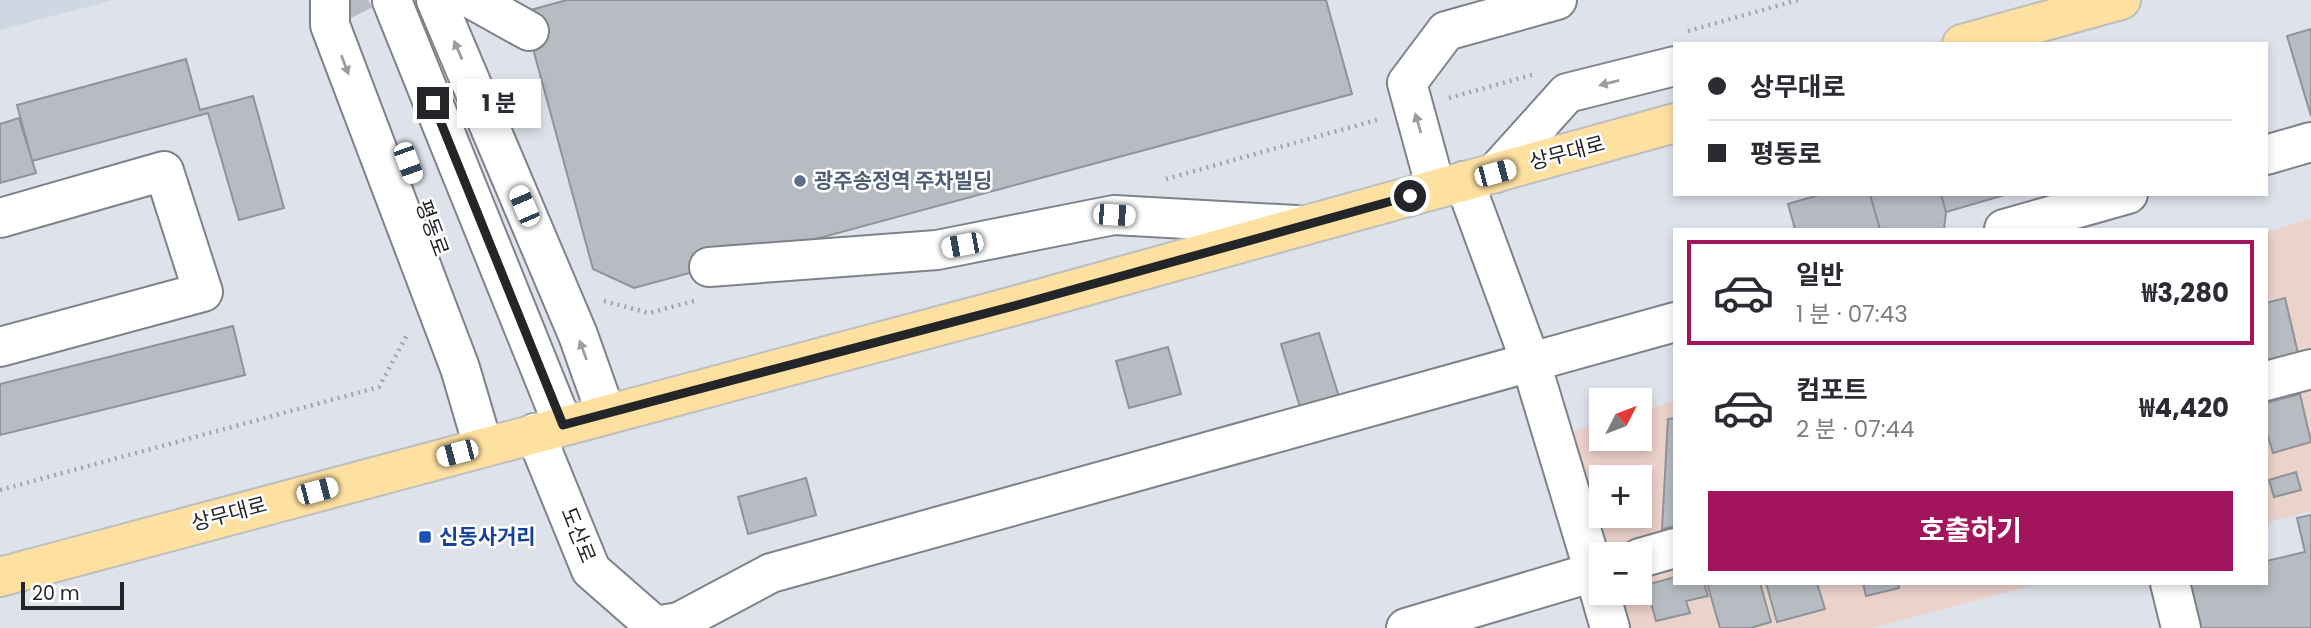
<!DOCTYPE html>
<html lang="ko">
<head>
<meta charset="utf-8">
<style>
	body { margin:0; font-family:Poppins,"Noto Sans KR",sans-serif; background:#f7f7f7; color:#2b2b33; height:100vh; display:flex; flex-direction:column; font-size:26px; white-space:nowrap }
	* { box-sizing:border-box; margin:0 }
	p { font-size:23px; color:#7c7c81 }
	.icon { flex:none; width:38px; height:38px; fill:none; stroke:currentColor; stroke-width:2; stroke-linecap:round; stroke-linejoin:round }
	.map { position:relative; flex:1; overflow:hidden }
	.sheet { position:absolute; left:1673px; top:228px; width:595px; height:357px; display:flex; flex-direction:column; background:#fff; border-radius:0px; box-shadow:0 4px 10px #0003 }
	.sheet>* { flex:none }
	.banner { position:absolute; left:1673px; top:42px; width:595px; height:154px; border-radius:0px; box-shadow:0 4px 10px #0003; display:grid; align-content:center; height:154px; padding:0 35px; background:#fff }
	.needle { width:46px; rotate:48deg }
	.controls { position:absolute; left:1589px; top:388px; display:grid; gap:14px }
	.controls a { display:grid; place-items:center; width:63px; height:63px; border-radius:0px; background:#fff; box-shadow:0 4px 10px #0003; font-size:35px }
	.scale { position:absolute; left:21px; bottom:18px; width:103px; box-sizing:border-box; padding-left:7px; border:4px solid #242528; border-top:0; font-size:19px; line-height:24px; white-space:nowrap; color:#242528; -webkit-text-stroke:5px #fff; paint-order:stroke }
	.end { position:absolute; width:32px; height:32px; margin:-16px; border:9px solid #242528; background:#fff; box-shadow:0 0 0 4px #fff }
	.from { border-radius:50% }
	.bubble { position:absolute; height:49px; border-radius:0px; background:#fff; box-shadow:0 4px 10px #0003; font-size:23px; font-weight:700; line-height:49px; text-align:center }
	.car { position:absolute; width:21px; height:42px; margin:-21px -10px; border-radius:9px; box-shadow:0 0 5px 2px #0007; background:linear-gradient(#fff 24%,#345 0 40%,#fff 0 76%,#345 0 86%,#fff 0) }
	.banner b { display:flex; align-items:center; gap:24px; height:66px; font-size:26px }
	.banner b+b { border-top:2px solid #e1e1e2 }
	.banner i { width:18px; height:18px; background:#2b2b33 }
	ul { padding:12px 0 0; list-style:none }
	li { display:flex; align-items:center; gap:21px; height:105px; margin:0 14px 10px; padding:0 21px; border:4px solid transparent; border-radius:0px }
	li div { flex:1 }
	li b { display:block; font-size:26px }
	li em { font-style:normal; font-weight:700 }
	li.selected { border-color:#a2145c }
	li>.icon { width:63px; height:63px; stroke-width:1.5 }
	.button { display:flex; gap:14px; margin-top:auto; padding:14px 35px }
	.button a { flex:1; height:80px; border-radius:0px; background:#a2145c; color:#fff; font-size:28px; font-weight:700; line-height:80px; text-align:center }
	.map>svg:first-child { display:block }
</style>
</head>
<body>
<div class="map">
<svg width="2311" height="628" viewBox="0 0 2311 628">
	<rect width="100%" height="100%" fill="#dee2ea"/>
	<g fill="#ebd2cb" fill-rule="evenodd">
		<path d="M2311 219V511L2266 523V232Z"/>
		<path d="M1675 401V583H2042L1872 628H1598L1548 438 1601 423V439H1640V411ZM1601 478H1640V516H1601ZM1601 555H1640V593H1601Z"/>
	</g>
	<path fill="#cfd7e5" d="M0 0H113L0 30Z"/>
	<g fill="#b7bbc2" stroke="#8f939a" stroke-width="2">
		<path d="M567 0H1326L1352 94 634 288 593 269 523 12Z"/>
		<path d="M2311 29V116L2287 36Z"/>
		<path d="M186 59 200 110 253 96 284 208 239 220 208 113 32 161 17 105Z"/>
		<path d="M19 118 36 173 0 183V124Z"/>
		<path d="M1822 194H1870L1880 229H1795L1788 204Z"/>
		<path d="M1870 194H1941L1946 212 1944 229H1880Z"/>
		<path d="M1941 194H2008L1946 212Z"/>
		<path d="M2285 298 2298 353 2266 360V303Z"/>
		<path d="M233 326 245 375 0 435V384Z"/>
		<path d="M1319 333 1341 403 1302 414 1281 344Z"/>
		<path d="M1168 347 1181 394 1129 408 1116 361Z"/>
		<path d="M2300 394 2311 442 2273 453 2266 430V403Z"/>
		<path d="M1675 418V526L1662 529 1668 419Z"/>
		<path d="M2296 472 2301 490 2274 497 2269 480Z"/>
		<path d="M806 478 816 515 748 534 738 497Z"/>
		<path d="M2311 515V628H2188L2178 583H2266V561L2305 552 2297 518Z"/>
		<path d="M1675 577V583H1704L1708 596 1686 601 1690 613 1656 621 1646 585Z"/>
		<path d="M1707 583H1760L1771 622 1750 628H1720Z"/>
		<path d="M1766 583H1817L1825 609 1777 622Z"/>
		<path d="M1863 583H1898L1899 588 1866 596Z"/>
	</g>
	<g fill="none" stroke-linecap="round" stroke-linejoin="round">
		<path stroke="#b9bcc3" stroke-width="38" stroke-dasharray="38 19" stroke-linecap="butt" d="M347 0 355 16"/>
		<g stroke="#7e8289" stroke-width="42">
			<g id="minor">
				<path d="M330 0V25L460 368 483 446"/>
				<path d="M436 0 578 335 606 414"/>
				<path d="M473 0 529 31"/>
				<path d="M392 1 563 425"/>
				<path d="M2266 155 2311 142"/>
				<path d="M1495 173 1567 93 1675 66"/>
				<path d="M1436 189 1407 83 1446 31 1557 0"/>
				<path d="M0 218 164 171 203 292 0 347"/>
				<path d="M2004 229 2128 194"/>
				<path d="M709 267 937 250 1114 215 1296 225"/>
				<path d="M2266 381 2311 369"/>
				<path d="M535 433 591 570 655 626 679 622 677 628"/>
				<path d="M1640 558 1675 548"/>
				<path d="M1601 569 1594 572 1610 628"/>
				<path d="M2170 583 2181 628"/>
				<path d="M679 622 771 573 1675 322"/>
				<path d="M1406 628 1594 572 1531 363 1464 181"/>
			</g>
		</g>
		<g stroke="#bdbebe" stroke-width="42">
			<g id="major">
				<path d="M1962 44 2121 0"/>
				<path d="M0 577 1021 304 1675 123"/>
			</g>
		</g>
		<g stroke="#a2a5ab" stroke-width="4.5" stroke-dasharray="2 5" stroke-linecap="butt">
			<path d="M1688 31 1798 0"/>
			<path d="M1449 98 1535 74"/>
			<path d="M1166 179 1380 119"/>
			<path d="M604 301 649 313 694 301"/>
			<path d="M0 490 379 387 408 333"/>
		</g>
		<use href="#minor" stroke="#fff" stroke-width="38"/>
		<use href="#major" stroke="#fee1a1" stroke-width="38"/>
	</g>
	<defs><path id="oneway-solid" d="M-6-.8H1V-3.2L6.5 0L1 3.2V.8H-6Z" transform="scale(1.75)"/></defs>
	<g fill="#9c9d9e">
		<use href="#oneway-solid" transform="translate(458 50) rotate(-113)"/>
		<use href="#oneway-solid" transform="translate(345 65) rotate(69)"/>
		<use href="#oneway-solid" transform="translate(1609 83) rotate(166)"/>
		<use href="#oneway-solid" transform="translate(1418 123) rotate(-106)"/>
		<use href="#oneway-solid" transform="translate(583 350) rotate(-110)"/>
	</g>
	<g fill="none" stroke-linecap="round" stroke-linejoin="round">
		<path stroke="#242528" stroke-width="9" d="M433 103 563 425 1021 304 1410 196"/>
	</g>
	<circle fill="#5c6f8a" stroke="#fff" stroke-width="2.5" cx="800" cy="181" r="7"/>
	<rect fill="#1a4fb4" stroke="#fff" stroke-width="2.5" x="418" y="530" width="14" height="14" rx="3.5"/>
	<g text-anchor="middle" stroke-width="5" stroke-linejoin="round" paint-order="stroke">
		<g font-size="21" fill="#242528" stroke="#fff">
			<text transform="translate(1567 153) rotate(-15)" y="7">상무대로</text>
			<text transform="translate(432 228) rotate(70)" y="7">평동로</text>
			<text transform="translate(229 514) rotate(-15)" y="7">상무대로</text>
			<text transform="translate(578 535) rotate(68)" y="7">도산로</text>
		</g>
		<g font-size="21" font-weight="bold" fill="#4e5e75" stroke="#fff" text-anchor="start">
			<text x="814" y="188">광주송정역 주차빌딩</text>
		</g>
		<g font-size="21" font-weight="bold" fill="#164399" stroke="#fff" text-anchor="start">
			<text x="439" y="544">신동사거리</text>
		</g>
	</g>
</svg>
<div class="controls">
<a><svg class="needle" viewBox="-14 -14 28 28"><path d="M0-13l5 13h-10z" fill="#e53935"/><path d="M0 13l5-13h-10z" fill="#7c7c81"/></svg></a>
<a>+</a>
<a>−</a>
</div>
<div class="scale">20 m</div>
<i class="end from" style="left:1410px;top:196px"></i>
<i class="end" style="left:433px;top:103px"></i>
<div class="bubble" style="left:457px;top:79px;width:84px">1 분</div>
<i class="car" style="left:408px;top:163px;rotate:160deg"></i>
<i class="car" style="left:1495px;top:173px;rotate:75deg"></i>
<i class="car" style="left:524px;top:206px;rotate:337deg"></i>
<i class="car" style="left:1114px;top:215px;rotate:93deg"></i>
<i class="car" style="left:962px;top:245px;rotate:259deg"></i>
<i class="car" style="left:457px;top:453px;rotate:255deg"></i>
<i class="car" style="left:317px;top:491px;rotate:75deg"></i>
<div class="banner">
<b><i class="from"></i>상무대로</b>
<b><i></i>평동로</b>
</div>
<section class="sheet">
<ul>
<li class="selected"><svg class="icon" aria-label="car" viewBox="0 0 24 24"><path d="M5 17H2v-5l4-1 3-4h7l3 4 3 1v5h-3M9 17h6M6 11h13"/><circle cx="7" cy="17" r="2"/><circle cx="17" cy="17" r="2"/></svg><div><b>일반</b><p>1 분 · 07:43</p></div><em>₩3,280</em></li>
<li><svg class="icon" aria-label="car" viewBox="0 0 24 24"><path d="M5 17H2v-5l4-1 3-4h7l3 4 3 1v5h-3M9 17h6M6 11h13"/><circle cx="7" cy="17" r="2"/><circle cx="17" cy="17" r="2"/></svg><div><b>컴포트</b><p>2 분 · 07:44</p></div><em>₩4,420</em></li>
</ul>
<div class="button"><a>호출하기</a></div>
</section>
</div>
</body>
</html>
